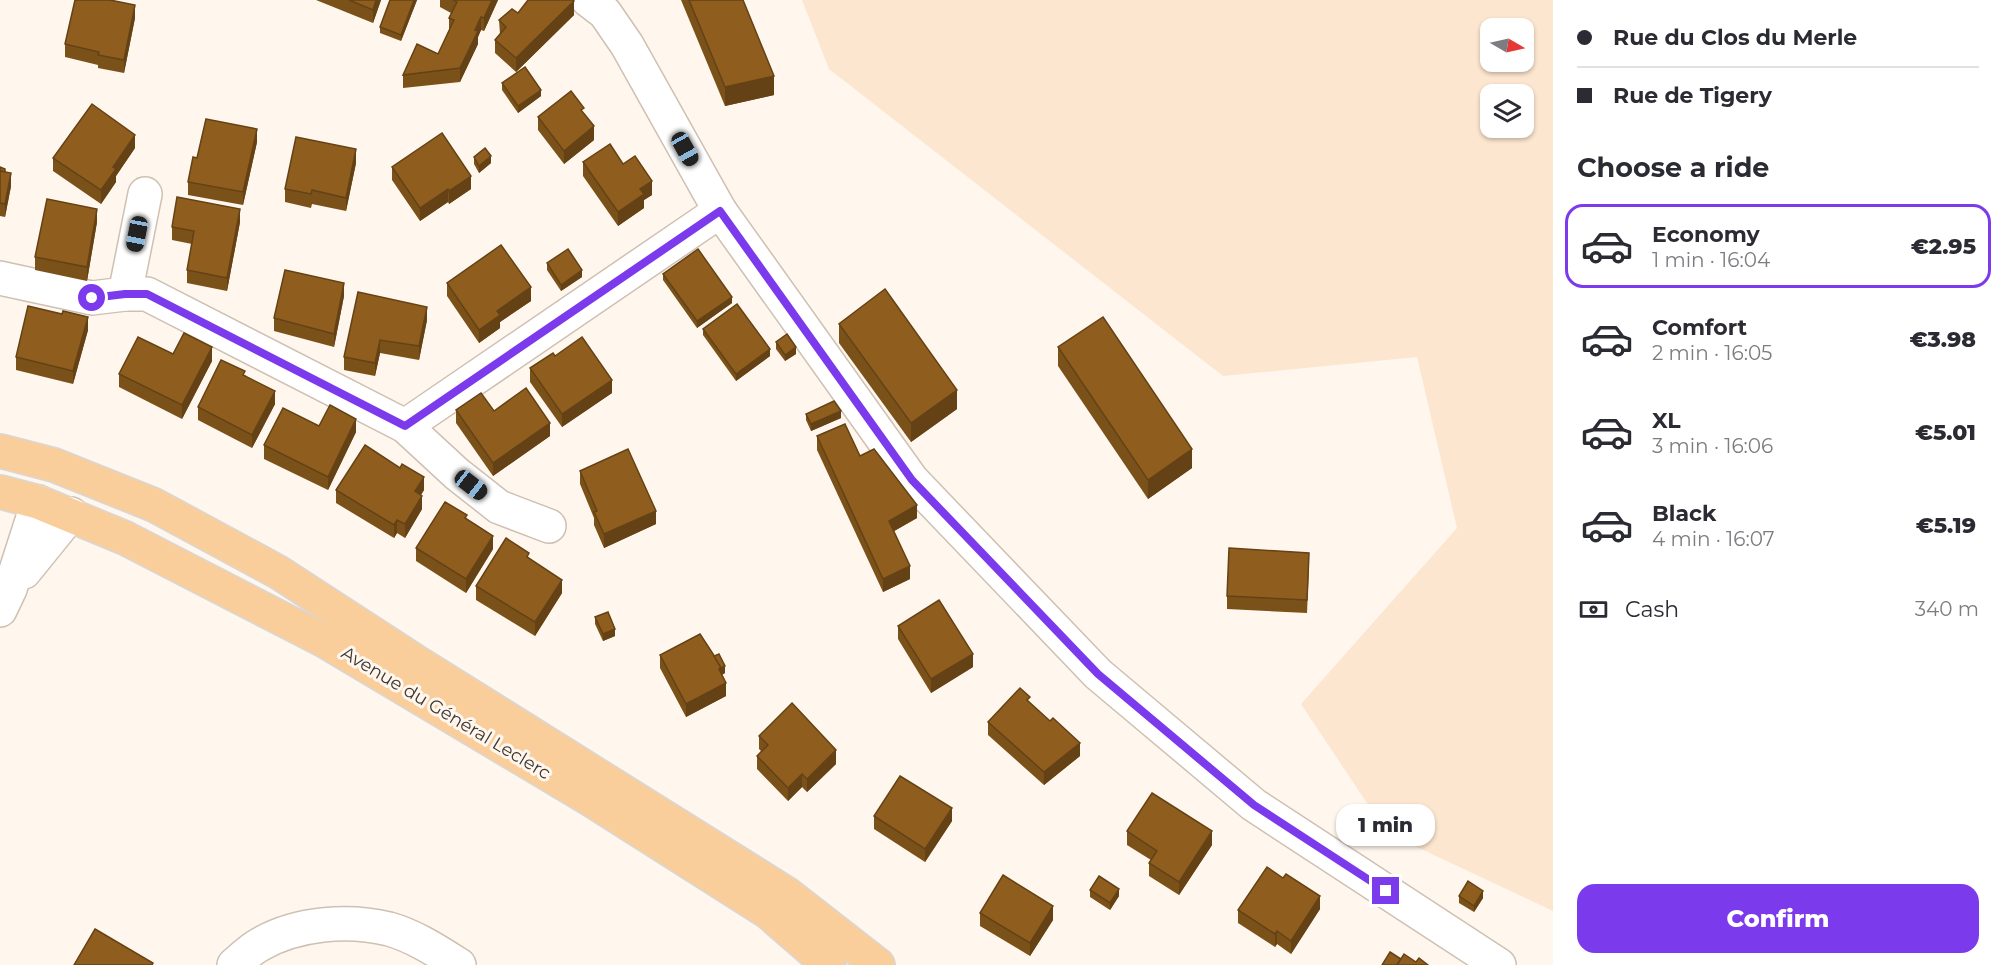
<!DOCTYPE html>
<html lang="en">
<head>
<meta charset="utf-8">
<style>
	body { margin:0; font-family:Montserrat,sans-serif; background:#f2f2f3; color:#2b2b33; height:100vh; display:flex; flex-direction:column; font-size:22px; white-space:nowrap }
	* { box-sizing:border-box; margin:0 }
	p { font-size:20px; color:#7c7c81 }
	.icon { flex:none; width:33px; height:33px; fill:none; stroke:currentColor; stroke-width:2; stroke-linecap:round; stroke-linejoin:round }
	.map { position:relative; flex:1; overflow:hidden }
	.side { display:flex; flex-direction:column; background:#fff; width:450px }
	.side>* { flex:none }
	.guide { display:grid; align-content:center; height:132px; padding:0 24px; background:#fff }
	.needle { width:39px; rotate:99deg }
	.tools { position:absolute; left:1480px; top:18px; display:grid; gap:12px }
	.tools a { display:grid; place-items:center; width:54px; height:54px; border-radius:12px; background:#fff; box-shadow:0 2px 4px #0004; font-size:30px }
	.end { position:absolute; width:27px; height:27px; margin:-14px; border:8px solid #7c3aed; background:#fff; box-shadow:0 0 0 3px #fff }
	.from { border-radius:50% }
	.bubble { position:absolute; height:42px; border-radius:18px; background:#fff; box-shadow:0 2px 4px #0004; font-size:20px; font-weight:800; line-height:42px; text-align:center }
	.car { position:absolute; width:18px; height:36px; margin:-18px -9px; border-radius:8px; box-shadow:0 0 4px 2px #0007; background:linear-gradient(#222 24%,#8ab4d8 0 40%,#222 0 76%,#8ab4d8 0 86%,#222 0) }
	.guide b { display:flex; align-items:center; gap:21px; height:57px; font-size:22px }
	.guide b+b { border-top:2px solid #e1e1e2 }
	.guide i { width:15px; height:15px; background:#2b2b33 }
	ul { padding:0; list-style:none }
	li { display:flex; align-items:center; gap:18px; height:84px; margin:0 12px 9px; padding:0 12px; border:3px solid transparent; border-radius:18px }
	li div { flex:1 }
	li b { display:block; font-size:22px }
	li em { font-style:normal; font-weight:800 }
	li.current { border-color:#7c3aed }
	li>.icon { width:54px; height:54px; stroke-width:1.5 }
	h2 { padding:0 24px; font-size:27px; line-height:72px }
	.pay { display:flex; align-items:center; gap:15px; height:66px; padding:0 24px; font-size:22px }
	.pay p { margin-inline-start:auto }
	.action { display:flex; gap:12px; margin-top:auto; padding:12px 24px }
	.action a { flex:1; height:69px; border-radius:18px; background:#7c3aed; color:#fff; font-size:24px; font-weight:800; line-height:69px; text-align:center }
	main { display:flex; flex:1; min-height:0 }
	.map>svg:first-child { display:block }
</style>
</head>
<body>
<main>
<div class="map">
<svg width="1553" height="965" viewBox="0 0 1553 965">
	<rect width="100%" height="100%" fill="#fff6ed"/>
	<path fill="#fce6cf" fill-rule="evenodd" d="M802 0H1553V911L1387 833 1301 704 1457 528 1417 357 1223 376 829 69ZM1491 28H1524V62H1491ZM1491 94H1524V128H1491Z"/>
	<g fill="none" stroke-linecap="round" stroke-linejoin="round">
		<g stroke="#cec0b2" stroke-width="36">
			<g id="minor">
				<path d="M588 0 605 13 627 45 720 211 912 480 1098 674 1254 805 1499 965"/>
				<path d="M0 278 92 298 125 294H147L405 426 720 211"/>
				<path d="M125 294 145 194"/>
				<path d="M405 426 457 474 499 507 549 526"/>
				<path d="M24 572 71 514"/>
				<path d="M0 610 10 589 38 502"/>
				<path d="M234 965C242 958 250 950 259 945 296 923 348 919 389 929 414 936 437 951 459 965"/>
			</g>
		</g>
		<g stroke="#d8d7d6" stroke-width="36">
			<g id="major">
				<path d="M0 451 54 465 154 505 278 572 418 663 787 894 878 965"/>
				<path d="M0 492 38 502 125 538 325 641 590 799 768 912 829 965"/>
			</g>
		</g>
		<use href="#minor" stroke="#fff" stroke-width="33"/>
		<use href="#major" stroke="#face9a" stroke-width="33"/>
	</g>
	<g fill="#7b511a">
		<path d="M316 0H381L373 23Z"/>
		<path d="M390 0H417L401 41 380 33V27Z"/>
		<path d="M440 0H498L484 31 481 30 478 37V44L460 82 403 88V75L438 54 449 30V18L451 13 440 7Z"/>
		<path d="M681 0H743L774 95 725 106Z"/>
		<path d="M518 13 574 15 516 72 495 53V40L500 34 499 20Z"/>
		<path d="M135 18 124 73 98 68V65L65 57V44Z"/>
		<path d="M502 83 541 96 518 113 502 90Z"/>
		<path d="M584 113 594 140 564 164 538 130V117Z"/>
		<path d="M257 142 243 205 188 195V182L197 158Z"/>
		<path d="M135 148 116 176V182L101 204 53 171V158Z"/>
		<path d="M474 157 491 163 479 173 474 164Z"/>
		<path d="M583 162 623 164 652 195 644 200V208L618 226 583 176Z"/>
		<path d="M356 163 346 211 312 204 311 208 285 202V189Z"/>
		<path d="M0 167 5 172 11 186 5 217 0 216Z"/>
		<path d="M392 167 471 189 449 204 448 202 420 221 392 180Z"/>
		<path d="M97 222 87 281 35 270V257Z"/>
		<path d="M240 222 227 291 187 283V270L192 244 172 240V227Z"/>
		<path d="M547 263 582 277 561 291 547 270Z"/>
		<path d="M663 274 732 303 697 328 663 280Z"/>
		<path d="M447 283 531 301 500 322V328L479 343 447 296Z"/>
		<path d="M344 296 334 347 274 331V318Z"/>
		<path d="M427 320 419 360 380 353 375 376 344 370V357Z"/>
		<path d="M839 324 957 409 911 442 839 343Z"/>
		<path d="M703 329 770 356 736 381 703 335Z"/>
		<path d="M88 330 73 384 16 370V357Z"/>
		<path d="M776 342 796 354 785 361 776 349Z"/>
		<path d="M1058 347 1192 468 1148 499 1058 366Z"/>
		<path d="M173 354 212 361 182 419 119 387V374Z"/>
		<path d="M555 356 612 393 562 427 530 382V368Z"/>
		<path d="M245 375 275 404 252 448 198 420V407Z"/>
		<path d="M456 410 550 436 493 476 456 423Z"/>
		<path d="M806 414 841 418 811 431 806 420Z"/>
		<path d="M319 426 356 432 328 490 264 459V445Z"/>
		<path d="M817 436 860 456 917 518 894 531 910 579 883 592 817 450Z"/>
		<path d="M580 471 656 524 604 548 594 525V518L580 484Z"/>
		<path d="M336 490H424L421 495 422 509 405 538 397 533 394 538 336 503Z"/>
		<path d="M467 519 493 549 466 593 416 561V548Z"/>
		<path d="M1309 566 1307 613 1227 609V596Z"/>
		<path d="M476 586 562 593 535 636 476 600Z"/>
		<path d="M595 617 615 636 603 641 595 624Z"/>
		<path d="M898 626 973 667 931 693 898 639Z"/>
		<path d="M660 655 714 656 725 673 722 675 726 696 686 717 660 668Z"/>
		<path d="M1030 703 1080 756 1044 785 988 735V722Z"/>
		<path d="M759 736 836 764 807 792 802 787 788 801 757 769V756L761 751 759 749Z"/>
		<path d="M874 816 952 821 925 862 874 829Z"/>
		<path d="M1127 831 1212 845 1179 895 1149 876V863L1151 860 1127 845Z"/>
		<path d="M1090 890 1119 896 1110 910 1090 897Z"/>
		<path d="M1459 896 1483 898 1474 912 1459 903Z"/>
		<path d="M1320 909 1291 954 1277 944 1275 947 1238 923V910Z"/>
		<path d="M980 913 1053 920 1030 956 980 926Z"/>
	</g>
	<g fill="#644215">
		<path d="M376 0H381L373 23V10Z"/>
		<path d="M414 0H417L401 41V35Z"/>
		<path d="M492 0H498L484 31V18Z"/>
		<path d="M574 1V15L516 72V58Z"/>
		<path d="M135 5V18L124 73V60Z"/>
		<path d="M481 17V30L478 37V44L460 82V68Z"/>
		<path d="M774 76V95L725 106V87Z"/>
		<path d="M541 90V96L518 113V106Z"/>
		<path d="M594 126V140L564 164V151Z"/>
		<path d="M257 129V142L243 205V192Z"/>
		<path d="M135 135V148L116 176V182L101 204V190L113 167Z"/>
		<path d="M356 149V163L346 211V198Z"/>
		<path d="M491 156V163L479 173V166Z"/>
		<path d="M11 173V186L5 217V204Z"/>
		<path d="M471 176V189L449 204V191Z"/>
		<path d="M652 181V195L644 200V208L618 226V212L640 189Z"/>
		<path d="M448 189V202L420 221V208Z"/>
		<path d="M97 209V222L87 281V267Z"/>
		<path d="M240 209V222L227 291V278Z"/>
		<path d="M582 270V277L561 291V285Z"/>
		<path d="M344 283V296L334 347V334Z"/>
		<path d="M531 287V301L500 322V328L479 343V330L497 311Z"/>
		<path d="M732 297V303L697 328V321Z"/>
		<path d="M427 307V320L419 360V346Z"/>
		<path d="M88 317V330L73 384V371Z"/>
		<path d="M380 340V353L375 376V363Z"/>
		<path d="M212 347V361L182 419V405Z"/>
		<path d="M796 347V354L785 361V355Z"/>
		<path d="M770 349V356L736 381V374Z"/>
		<path d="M612 380V393L562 427V414Z"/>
		<path d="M957 390V409L911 442V423Z"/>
		<path d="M275 391V404L252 448V435Z"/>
		<path d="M841 411V418L811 431V424Z"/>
		<path d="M356 419V432L328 490V477Z"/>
		<path d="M550 423V436L493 476V463Z"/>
		<path d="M1192 449V468L1148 499V480Z"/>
		<path d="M424 477V490L415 504V491Z"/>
		<path d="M422 496V509L405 538V524Z"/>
		<path d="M917 505V518L889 534V521Z"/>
		<path d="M656 511V524L604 548V534Z"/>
		<path d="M397 520V533L394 538V525Z"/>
		<path d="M493 536V549L466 593V579Z"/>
		<path d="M910 566V579L883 592V579Z"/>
		<path d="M562 580V593L535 636V622Z"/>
		<path d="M615 629V636L603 641V634Z"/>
		<path d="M973 654V667L931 693V679Z"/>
		<path d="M725 666V673L721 675 719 669Z"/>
		<path d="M726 683V696L686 717V704Z"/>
		<path d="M1080 743V756L1044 785V772Z"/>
		<path d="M836 750V764L807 792V779Z"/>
		<path d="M802 774V787L788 801V788Z"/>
		<path d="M952 808V821L925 862V849Z"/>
		<path d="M1212 831V845L1179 895V882Z"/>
		<path d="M1119 889V896L1110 910V903Z"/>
		<path d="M1483 891V898L1474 912V906Z"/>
		<path d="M1320 896V909L1291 954V941Z"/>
		<path d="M1053 906V920L1030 956V943Z"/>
		<path d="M1277 931V944L1275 947V934Z"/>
	</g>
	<g fill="#8f5e1e" stroke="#644215" stroke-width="1.5">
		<path d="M75 0H110L135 5 124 60 98 55 99 52 65 44Z"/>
		<path d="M349 0H376L373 10Z"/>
		<path d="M390 0H414L401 35 380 27Z"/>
		<path d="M453 0H492L484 18 481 17 475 30 478 31 460 68 403 75 417 44 438 54 454 20 449 18 457 2Z"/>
		<path d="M528 0H573L574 1 516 58 495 40 506 27 499 20 512 9 518 13Z"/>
		<path d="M689 0H743L774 76 725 87Z"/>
		<path d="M525 67 541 90 518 106 502 83Z"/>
		<path d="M571 91 584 108 581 110 594 126 564 151 538 117Z"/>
		<path d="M92 104 135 135 113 167 116 169 101 190 53 158Z"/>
		<path d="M206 119 257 129 243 192 188 182 193 157 197 158Z"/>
		<path d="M442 133 471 176 449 191 448 189 420 208 392 167Z"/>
		<path d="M296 137 356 149 346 198 312 190 311 194 285 189Z"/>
		<path d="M610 144 623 164 635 156 652 181 640 189 644 194 618 212 583 162Z"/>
		<path d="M485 148 491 156 479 166 474 157Z"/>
		<path d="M0 167 5 169V172L0 171Z"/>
		<path d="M0 171 11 173 5 204 0 203Z"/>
		<path d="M177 197 240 209 227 278 187 270 194 231 172 227Z"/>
		<path d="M47 199 97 209 87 267 35 257Z"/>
		<path d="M501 245 531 287 497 311 500 315 479 330 447 283Z"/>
		<path d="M568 249 582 270 561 285 547 263Z"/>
		<path d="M698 249 732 297 697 321 663 274Z"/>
		<path d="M285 270 344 283 334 334 274 318Z"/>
		<path d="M885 289 957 390 911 423 839 324Z"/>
		<path d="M358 292 427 307 419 346 380 340 375 363 344 357Z"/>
		<path d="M737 304 770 349 736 374 703 329Z"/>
		<path d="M28 306 62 314 63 311 88 317 73 371 16 357Z"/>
		<path d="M1103 317 1192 449 1148 480 1058 347Z"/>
		<path d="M184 333 212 347 182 405 119 374 138 337 173 354Z"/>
		<path d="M787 334 796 347 785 355 776 342Z"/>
		<path d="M582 337 612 380 562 414 530 368 553 353 555 356Z"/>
		<path d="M221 360 245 371 243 375 275 391 252 435 198 407Z"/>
		<path d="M526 388 550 423 493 463 456 410 481 393 494 411Z"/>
		<path d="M834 401 841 411 811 424 806 414Z"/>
		<path d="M330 405 356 419 328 477 264 445 283 408 319 426Z"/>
		<path d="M845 424 860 456 874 449 917 505 889 521 910 566 883 579 817 436Z"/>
		<path d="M365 445 400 468 402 464 424 477 415 491 422 496 405 524 397 520 394 525 336 490Z"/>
		<path d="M628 449 656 511 604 534 594 512 597 511 580 471Z"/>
		<path d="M445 502 467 515 465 518 493 536 466 579 416 548Z"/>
		<path d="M506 538 529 553 527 557 562 580 535 622 476 586Z"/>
		<path d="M1229 548 1309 553 1307 600 1227 596Z"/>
		<path d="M939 600 973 654 931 679 898 626Z"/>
		<path d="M608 612 615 629 603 634 595 617Z"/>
		<path d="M700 634 719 663 721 668 719 669 726 683 686 704 660 655Z"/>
		<path d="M719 654 725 666 721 668 714 656Z"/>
		<path d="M1020 688 1030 697 1027 700 1050 721 1053 718 1080 743 1044 772 988 722Z"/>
		<path d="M792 703 836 750 807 779 802 774 788 788 757 756 768 745 759 736Z"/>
		<path d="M900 776 952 808 925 849 874 816Z"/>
		<path d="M1152 793 1212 831 1179 882 1149 863 1157 851 1127 831Z"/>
		<path d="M1267 867 1283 878 1286 874 1320 896 1291 941 1277 931 1275 934 1238 910Z"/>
		<path d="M1003 875 1053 906 1030 943 980 913Z"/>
		<path d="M1099 876 1119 889 1110 903 1090 890Z"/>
		<path d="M1468 881 1483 891 1474 906 1459 896Z"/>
		<path d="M95 929 153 963 152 965H74Z"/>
		<path d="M1390 952 1401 959 1397 965H1382Z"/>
		<path d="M1404 954 1416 962 1419 958 1428 965H1397Z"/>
	</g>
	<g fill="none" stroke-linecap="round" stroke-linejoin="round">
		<path stroke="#7c3aed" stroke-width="8" d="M92 298 125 294H147L405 426 720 211 912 480 1098 674 1254 805 1386 891"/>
	</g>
	<g text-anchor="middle" stroke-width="6" stroke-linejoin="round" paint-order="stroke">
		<g font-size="18" fill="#3b3630" stroke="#fff6ed">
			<text transform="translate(446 713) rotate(31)" y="6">Avenue du Général Leclerc</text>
		</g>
	</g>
</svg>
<div class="tools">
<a><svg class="needle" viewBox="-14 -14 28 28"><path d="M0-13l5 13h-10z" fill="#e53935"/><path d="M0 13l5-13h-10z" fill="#7c7c81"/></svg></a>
<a><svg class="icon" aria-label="layers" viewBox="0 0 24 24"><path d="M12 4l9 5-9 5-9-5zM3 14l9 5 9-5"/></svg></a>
</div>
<i class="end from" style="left:92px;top:298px"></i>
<i class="end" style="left:1386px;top:891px"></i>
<div class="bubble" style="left:1336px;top:804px;width:99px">1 min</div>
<i class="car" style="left:685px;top:149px;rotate:151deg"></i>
<i class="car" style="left:137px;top:234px;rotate:191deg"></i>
<i class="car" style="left:471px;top:485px;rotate:128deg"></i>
</div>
<section class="side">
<div class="guide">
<b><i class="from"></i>Rue du Clos du Merle</b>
<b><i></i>Rue de Tigery</b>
</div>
<h2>Choose a ride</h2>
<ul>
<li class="current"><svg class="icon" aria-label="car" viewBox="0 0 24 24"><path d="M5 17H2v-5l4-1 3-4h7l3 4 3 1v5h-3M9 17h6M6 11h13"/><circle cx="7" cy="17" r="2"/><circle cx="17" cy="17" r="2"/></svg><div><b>Economy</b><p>1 min · 16:04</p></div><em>€2.95</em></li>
<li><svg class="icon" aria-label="car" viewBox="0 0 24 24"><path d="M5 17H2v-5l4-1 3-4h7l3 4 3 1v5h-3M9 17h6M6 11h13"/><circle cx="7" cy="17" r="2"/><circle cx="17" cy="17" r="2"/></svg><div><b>Comfort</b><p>2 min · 16:05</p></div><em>€3.98</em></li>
<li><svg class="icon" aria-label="car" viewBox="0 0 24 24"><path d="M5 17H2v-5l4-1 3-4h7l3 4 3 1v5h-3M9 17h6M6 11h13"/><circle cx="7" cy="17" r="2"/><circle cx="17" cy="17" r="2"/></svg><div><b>XL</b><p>3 min · 16:06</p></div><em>€5.01</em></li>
<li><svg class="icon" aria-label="car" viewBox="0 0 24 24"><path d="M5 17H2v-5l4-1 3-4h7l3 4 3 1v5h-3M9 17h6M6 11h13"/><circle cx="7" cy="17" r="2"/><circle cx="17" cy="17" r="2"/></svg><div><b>Black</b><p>4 min · 16:07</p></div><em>€5.19</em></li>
</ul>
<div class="pay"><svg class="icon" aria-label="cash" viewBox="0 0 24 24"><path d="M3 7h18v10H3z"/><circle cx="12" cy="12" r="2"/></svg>Cash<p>340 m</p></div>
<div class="action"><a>Confirm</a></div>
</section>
</main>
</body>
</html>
